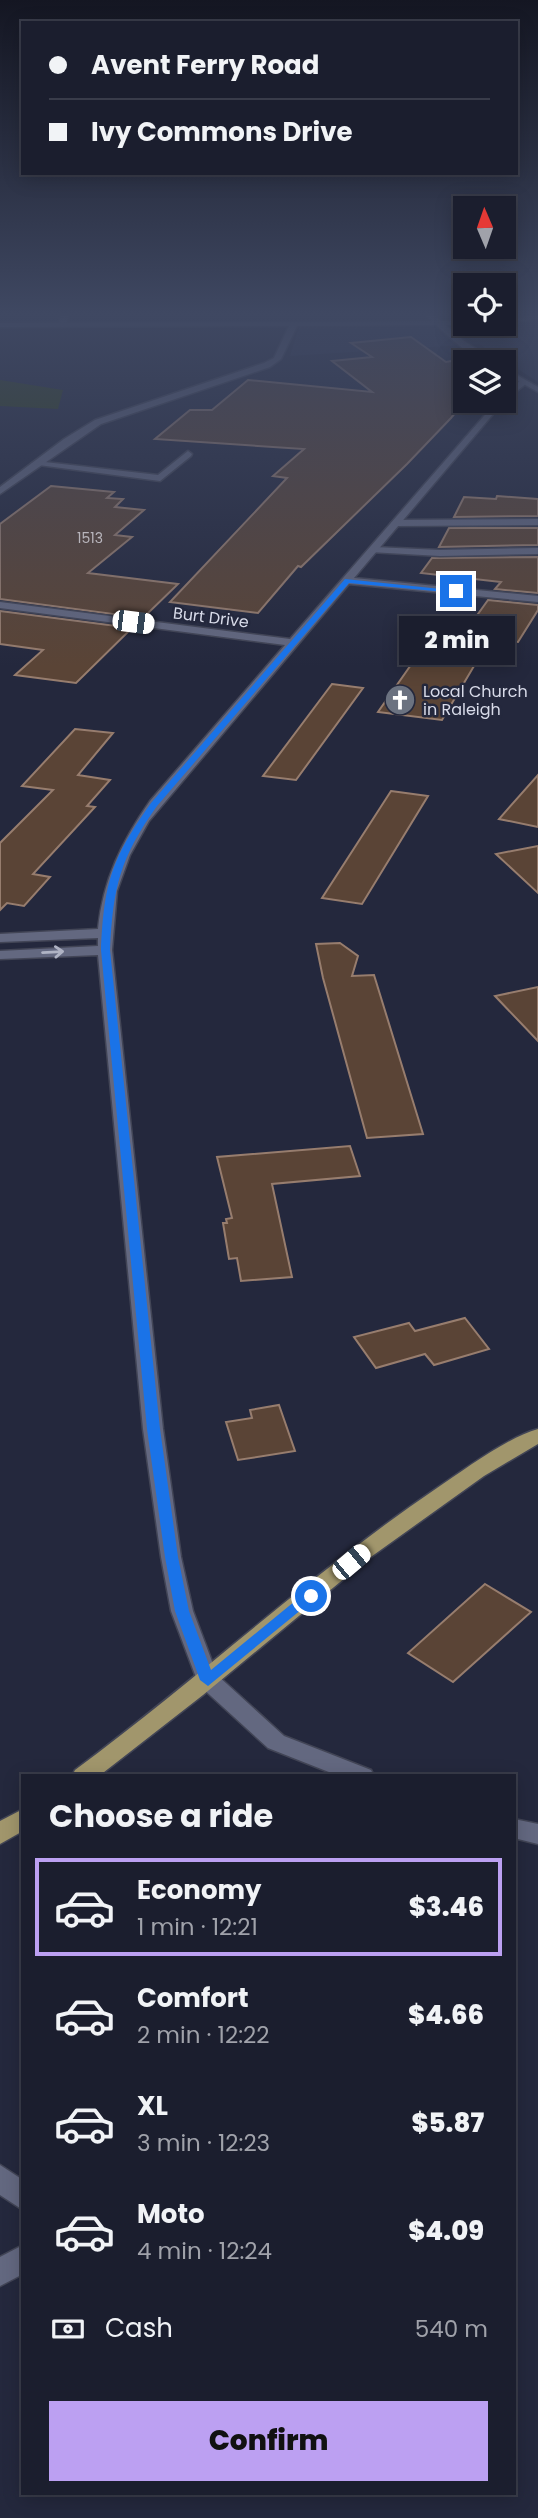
<!DOCTYPE html>
<html lang="en">
<head>
<meta charset="utf-8">
<style>
	body { margin:0; font-family:Poppins,sans-serif; background:#282b3a; color:#f1f3f6; height:100vh; display:flex; flex-direction:column; font-size:26px; white-space:nowrap }
	* { box-sizing:border-box; margin:0 }
	p { font-size:23px; color:#a0a2aa }
	.icon { flex:none; width:38px; height:38px; fill:none; stroke:currentColor; stroke-width:2; stroke-linecap:round; stroke-linejoin:round }
	.map { position:relative; flex:1; overflow:hidden }
	.details { position:absolute; left:21px; top:1774px; width:495px; height:721px; display:flex; flex-direction:column; background:#1b1e2e; border-radius:0px; box-shadow:0 4px 18px #0003,0 0 0 2px #393c4a }
	.details>* { flex:none }
	.top-card { position:absolute; left:21px; top:21px; width:497px; height:154px; border-radius:0px; box-shadow:0 4px 18px #0003,0 0 0 2px #393c4a; display:grid; align-content:center; height:154px; padding:0 28px; background:#1b1e2e }
	.needle { width:46px; rotate:358deg }
	.controls { position:absolute; left:453px; top:196px; display:grid; gap:14px }
	.controls a { display:grid; place-items:center; width:63px; height:63px; border-radius:0px; background:#1b1e2e; box-shadow:0 4px 18px #0003,0 0 0 2px #393c4a; font-size:35px }
	.end { position:absolute; width:32px; height:32px; margin:-16px; border:9px solid #1a73e8; background:#fff; box-shadow:0 0 0 4px #fff }
	.from { border-radius:50% }
	.bubble { position:absolute; height:49px; border-radius:0px; background:#1b1e2e; box-shadow:0 4px 18px #0003,0 0 0 2px #393c4a; font-size:23px; font-weight:800; line-height:49px; text-align:center }
	.car { position:absolute; width:21px; height:42px; margin:-21px -10px; border-radius:9px; box-shadow:0 0 5px 2px #0007; background:linear-gradient(#fff 24%,#345 0 40%,#fff 0 76%,#345 0 86%,#fff 0) }
	.top-card b { display:flex; align-items:center; gap:24px; height:66px; font-size:26px }
	.top-card b+b { border-top:2px solid #393c4a }
	.top-card i { width:18px; height:18px; background:#f1f3f6 }
	ul { padding:0; list-style:none }
	li { display:flex; align-items:center; gap:21px; height:98px; margin:0 14px 10px; padding:0 14px; border:4px solid transparent; border-radius:0px }
	li div { flex:1 }
	li b { display:block; font-size:26px }
	li em { font-style:normal; font-weight:800 }
	li.selected { border-color:#bca0f2 }
	li>.icon { width:63px; height:63px; stroke-width:1.5 }
	h2 { padding:0 28px; font-size:32px; line-height:84px }
	.pay { display:flex; align-items:center; gap:18px; height:77px; padding:0 28px; font-size:26px }
	.pay p { margin-inline-start:auto }
	.cta { display:flex; gap:14px; margin-top:auto; padding:14px 28px }
	.cta a { flex:1; height:80px; border-radius:0px; background:#bca0f2; color:#111; font-size:28px; font-weight:800; line-height:80px; text-align:center }
	.map>svg:first-child { display:block }
</style>
</head>
<body>
<div class="map">
<svg width="538" height="2518" viewBox="0 0 538 2518">
	<rect width="100%" height="100%" fill="#24283d"/>
	<path fill="#2d334d" d="M0 315H465L466 324H504V315H538V382L479 344 290 356 300 324 0 323Z"/>
	<path fill="#2f3f11" d="M0 380 63 390 58 409 0 406Z"/>
	<g fill="#5a4436" stroke="#977d6e" stroke-width="2">
		<path d="M411 337 446 362 451 361 466 371V400L451 418 407 464 301 567 298 566 258 613 170 602 287 478 273 476 304 449 155 439 190 410H212L248 380 372 392 332 361 372 357 351 343Z"/>
		<path d="M51 486 114 492 107 498 123 499 115 507 144 510 115 535 132 537 88 573 178 584 143 618 0 599V524Z"/>
		<path d="M497 496 538 499V516L454 517 464 497 496 499Z"/>
		<path d="M449 528H538V545L439 547Z"/>
		<path d="M538 557V593L495 589 501 582 421 573 432 558Z"/>
		<path d="M488 600 538 605V610L518 642 463 635Z"/>
		<path d="M0 611 132 628 76 683 15 675 43 650 0 644Z"/>
		<path d="M434 632 490 639 442 720 378 712Z"/>
		<path d="M332 684 363 688 296 780 263 776Z"/>
		<path d="M75 729 113 733 78 775 110 780 87 806 95 807 33 874 50 877 24 906 7 903 0 910V843L53 790 22 786Z"/>
		<path d="M538 775V827L499 819Z"/>
		<path d="M391 791 428 796 362 904 322 898Z"/>
		<path d="M538 846V893L496 854Z"/>
		<path d="M340 943 358 956 352 976 374 975 423 1134 367 1138 323 978 316 944Z"/>
		<path d="M538 987V1041L495 996Z"/>
		<path d="M350 1146 360 1176 272 1184 292 1277 241 1281 237 1258 229 1259 223 1223H227L226 1219 232 1218 217 1157Z"/>
		<path d="M465 1318 489 1349 434 1365 425 1354 376 1368 354 1337 409 1323 415 1331Z"/>
		<path d="M279 1405 295 1451 238 1460 226 1422 252 1418 250 1410Z"/>
		<path d="M485 1584 531 1612 453 1682 408 1653Z"/>
	</g>
	<g fill="none" stroke-linecap="round" stroke-linejoin="round">
		<g stroke="#424556" stroke-width="3">
			<g id="service">
				<path d="M61 315H69L66 325 62 327 58 325Z"/>
				<path d="M188 451 192 454 191 456 160 481 31 464 36 461 158 475Z"/>
				<path d="M538 519V525L396 526 391 523 396 520Z"/>
				<path d="M374 547 440 550 538 548V554L440 556 370 552V548Z"/>
				<path d="M208 1672 216 1674 284 1736 371 1770 374 1776H339L268 1748 200 1686 197 1680 200 1674Z"/>
				<path d="M514 1819 538 1824V1844L514 1838Z"/>
				<path d="M0 2165 23 2180V2210L0 2195Z"/>
				<path d="M23 2245V2274L0 2286V2257Z"/>
			</g>
		</g>
		<g stroke="#424556" stroke-width="3">
			<g id="minor">
				<path d="M538 315V319L504 323V319Z"/>
				<path d="M466 321 469 325 297 326 281 359 270 367 101 424 0 494V487L64 439 95 420 264 363 274 358 289 326 0 327V323Z"/>
				<path d="M520 381 527 383 505 400 354 578 538 596V602L349 584 149 821 130 855 117 891 112 950 163 1429 181 1557 193 1611 219 1680 216 1686 208 1688 200 1686 197 1680 171 1611 161 1557 143 1429 98 955 0 959V951L98 946V938L0 942V934L98 929C103 880 122 841 150 801L285 645 0 608V602L290 639 497 401H504V394Z"/>
			</g>
		</g>
		<g stroke="#424556" stroke-width="3">
			<g id="tertiary">
				<path d="M426 315H434L463 340 495 362C474 363 441 330 426 315Z"/>
				<path d="M504 368 538 387V392L504 373Z"/>
			</g>
		</g>
		<g stroke="#424556" stroke-width="3">
			<g id="primary">
				<path d="M538 1429V1444L484 1476 368 1559 203 1695 99 1776H72L75 1770C198 1679 310 1574 437 1488 464 1470 508 1437 538 1429Z"/>
				<path d="M23 1809V1831L0 1844V1821Z"/>
			</g>
		</g>
		<use href="#service" fill="#636880" fill-rule="evenodd"/>
		<use href="#minor" fill="#636880" fill-rule="evenodd"/>
		<use href="#tertiary" fill="#636880" fill-rule="evenodd"/>
		<use href="#primary" fill="#a1966c" fill-rule="evenodd"/>
	</g>
	<defs><path id="oneway-shaft" d="M-6 0H5M1.5-3L5.5 0L1.5 3" fill="none" stroke-width="1.6" stroke-linecap="round" stroke-linejoin="round" transform="scale(1.75)"/></defs>
	<use stroke="#afb3c4" href="#oneway-shaft" transform="translate(53 952) rotate(-3)"/>
	<linearGradient id="sky" x2="0" y2="1"><stop stop-color="#141622"/><stop offset="0.47" stop-color="#3f4862"/><stop offset="1" stop-color="#3f4862" stop-opacity="0"/></linearGradient>
	<rect width="538" height="667" fill="url(#sky)"/>
	<path fill="#1a73e8" d="M345 579 460 591 456 593 349 583 157 806C120 858 113 887 110 950L160 1429 178 1557 189 1611 211 1670 306 1592 311 1591 318 1596 208 1686 200 1680 175 1611 165 1557 147 1429 101 950C104 882 112 858 151 803Z"/>
	<defs>
		<g id="church-disc" transform="scale(1.575)"><circle r="9.5" fill="#6b7280" stroke="#24283d"/><path d="M-1.2-6h2.4v3.5h3.3v2.4h-3.3V6h-2.4V-.1h-3.3v-2.4h3.3Z" fill="#fff"/></g>
	</defs>
	<g fill-rule="evenodd">
		<use href="#church-disc" x="400" y="700"/>
	</g>
	<g text-anchor="middle" stroke-width="5" stroke-linejoin="round" paint-order="stroke">
		<g font-size="14" fill="#b8b5bc">
			<text x="90" y="543">1513</text>
		</g>
		<g font-size="16" fill="#d8dbe9" stroke="#24283d">
			<text transform="translate(211 617) rotate(7)" y="6">Burt Drive</text>
		</g>
		<g font-size="16" fill="#d8dbe9" stroke="#24283d" text-anchor="start">
			<text x="423" y="697">Local Church<tspan x="423" dy="18">in Raleigh</tspan></text>
		</g>
	</g>
</svg>
<div class="controls">
<a><svg class="needle" viewBox="-14 -14 28 28"><path d="M0-13l5 13h-10z" fill="#e53935"/><path d="M0 13l5-13h-10z" fill="#a0a2aa"/></svg></a>
<a><svg class="icon" aria-label="locate" viewBox="0 0 24 24"><circle cx="12" cy="12" r="6"/><path d="M12 2v4M12 18v4M2 12h4M18 12h4"/></svg></a>
<a><svg class="icon" aria-label="layers" viewBox="0 0 24 24"><path d="M12 4l9 5-9 5-9-5zM3 14l9 5 9-5"/></svg></a>
</div>
<i class="end from" style="left:311px;top:1596px"></i>
<i class="end" style="left:456px;top:591px"></i>
<div class="bubble" style="left:399px;top:616px;width:116px">2 min</div>
<i class="car" style="left:133px;top:622px;rotate:97deg"></i>
<i class="car" style="left:351px;top:1562px;rotate:50deg"></i>
<div class="top-card">
<b><i class="from"></i>Avent Ferry Road</b>
<b><i></i>Ivy Commons Drive</b>
</div>
<section class="details">
<h2>Choose a ride</h2>
<ul>
<li class="selected"><svg class="icon" aria-label="car" viewBox="0 0 24 24"><path d="M5 17H2v-5l4-1 3-4h7l3 4 3 1v5h-3M9 17h6M6 11h13"/><circle cx="7" cy="17" r="2"/><circle cx="17" cy="17" r="2"/></svg><div><b>Economy</b><p>1 min · 12:21</p></div><em>$3.46</em></li>
<li><svg class="icon" aria-label="car" viewBox="0 0 24 24"><path d="M5 17H2v-5l4-1 3-4h7l3 4 3 1v5h-3M9 17h6M6 11h13"/><circle cx="7" cy="17" r="2"/><circle cx="17" cy="17" r="2"/></svg><div><b>Comfort</b><p>2 min · 12:22</p></div><em>$4.66</em></li>
<li><svg class="icon" aria-label="car" viewBox="0 0 24 24"><path d="M5 17H2v-5l4-1 3-4h7l3 4 3 1v5h-3M9 17h6M6 11h13"/><circle cx="7" cy="17" r="2"/><circle cx="17" cy="17" r="2"/></svg><div><b>XL</b><p>3 min · 12:23</p></div><em>$5.87</em></li>
<li><svg class="icon" aria-label="car" viewBox="0 0 24 24"><path d="M5 17H2v-5l4-1 3-4h7l3 4 3 1v5h-3M9 17h6M6 11h13"/><circle cx="7" cy="17" r="2"/><circle cx="17" cy="17" r="2"/></svg><div><b>Moto</b><p>4 min · 12:24</p></div><em>$4.09</em></li>
</ul>
<div class="pay"><svg class="icon" aria-label="cash" viewBox="0 0 24 24"><path d="M3 7h18v10H3z"/><circle cx="12" cy="12" r="2"/></svg>Cash<p>540 m</p></div>
<div class="cta"><a>Confirm</a></div>
</section>
</div>
</body>
</html>
